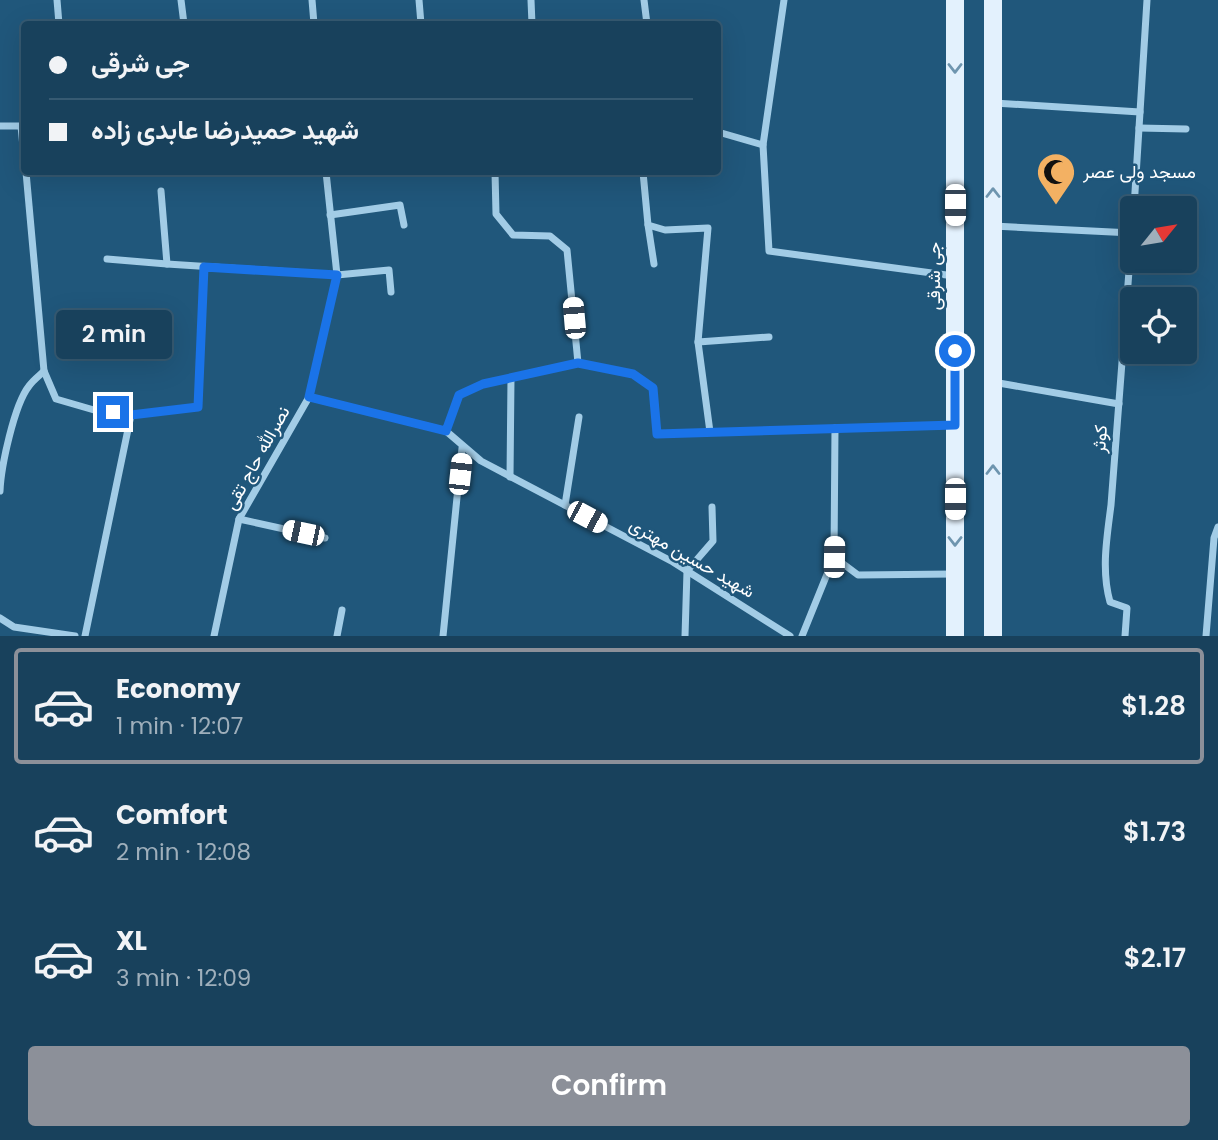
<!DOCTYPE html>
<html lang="en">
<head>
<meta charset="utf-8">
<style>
	body { margin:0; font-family:Poppins,Vazirmatn,sans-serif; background:#254c65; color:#f1f3f6; height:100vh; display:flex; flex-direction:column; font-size:26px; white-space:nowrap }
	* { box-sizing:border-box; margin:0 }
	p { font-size:23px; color:#9fafbb }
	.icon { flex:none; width:38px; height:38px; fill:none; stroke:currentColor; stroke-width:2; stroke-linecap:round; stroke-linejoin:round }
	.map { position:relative; height:636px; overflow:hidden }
	.drawer { display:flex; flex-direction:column; background:#18415c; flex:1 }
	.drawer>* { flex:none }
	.guide { position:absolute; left:21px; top:21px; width:700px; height:154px; border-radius:7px; box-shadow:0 7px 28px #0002,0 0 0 2px #365a72; display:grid; align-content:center; height:154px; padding:0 28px; background:#18415c }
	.needle { width:46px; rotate:60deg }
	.controls { position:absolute; left:1120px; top:196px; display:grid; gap:14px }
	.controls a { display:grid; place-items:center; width:77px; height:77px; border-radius:7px; background:#18415c; box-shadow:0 7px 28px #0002,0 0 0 2px #365a72; font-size:35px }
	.end { position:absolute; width:32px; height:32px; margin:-16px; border:9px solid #1a73e8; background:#fff; box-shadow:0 0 0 4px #fff }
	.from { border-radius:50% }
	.bubble { position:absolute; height:49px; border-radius:7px; background:#18415c; box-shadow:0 7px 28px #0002,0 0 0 2px #365a72; font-size:23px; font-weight:600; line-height:49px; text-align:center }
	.car { position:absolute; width:21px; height:42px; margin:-21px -10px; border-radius:9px; box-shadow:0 0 5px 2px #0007; background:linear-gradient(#fff 24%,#345 0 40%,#fff 0 76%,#345 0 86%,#fff 0) }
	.guide b { display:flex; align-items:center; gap:24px; height:66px; font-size:26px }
	.guide b+b { border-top:2px solid #365a72 }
	.guide i { width:18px; height:18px; background:#f1f3f6 }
	ul { padding:12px 0 0; list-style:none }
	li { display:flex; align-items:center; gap:21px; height:116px; margin:0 14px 10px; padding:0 14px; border:4px solid transparent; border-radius:7px }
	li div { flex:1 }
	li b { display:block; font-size:26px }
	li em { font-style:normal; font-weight:600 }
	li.active { border-color:#8c9099 }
	li>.icon { width:63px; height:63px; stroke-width:1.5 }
	.button { display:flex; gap:14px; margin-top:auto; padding:14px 28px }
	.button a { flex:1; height:80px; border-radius:7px; background:#8c9099; color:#fff; font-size:28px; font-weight:600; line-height:80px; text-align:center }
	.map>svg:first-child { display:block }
</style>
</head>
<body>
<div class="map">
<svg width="1218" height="636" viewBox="0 0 1218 636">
	<rect width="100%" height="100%" fill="#20577b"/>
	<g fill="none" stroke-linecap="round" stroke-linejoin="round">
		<g stroke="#a2cce6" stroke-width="7">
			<path d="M57 0 59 24"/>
			<path d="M181 0 184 24"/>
			<path d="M312 0 314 24"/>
			<path d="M419 0 421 24"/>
			<path d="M531 0 532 24"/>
			<path d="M644 0 647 24"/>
			<path d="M784 0 763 145 769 251 954 276"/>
			<path d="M994 103 1140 112"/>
			<path d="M0 126H24"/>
			<path d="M21 126 24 158"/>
			<path d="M1139 128 1186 129"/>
			<path d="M718 132 763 145"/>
			<path d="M26 172 44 371 56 399 94 410 131 415 198 407 204 267"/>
			<path d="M495 172 496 214 513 235 550 236 567 250 578 363"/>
			<path d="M643 172 648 225 665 230 708 228 698 342 769 337"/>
			<path d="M161 191 167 264 337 275 389 270 391 292"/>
			<path d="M1134 207 1157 208"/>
			<path d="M1134 208 1147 0"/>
			<path d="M330 215 400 205 404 225"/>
			<path d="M648 225 654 264"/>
			<path d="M993 226 1132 233"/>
			<path d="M107 259 167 264"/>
			<path d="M698 342 710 432"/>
			<path d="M993 382 1119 404"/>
			<path d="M309 397 446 431 481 461 673 562 790 636"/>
			<path d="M835 428 834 557 858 575 954 574"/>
			<path d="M446 431 459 395 483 384 578 363 633 374 653 388 657 434 955 425"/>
			<path d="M510 477 511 378"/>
			<path d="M0 491C1 467 14 405 29 386 33 380 39 376 44 371"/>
			<path d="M565 505 579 417"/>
			<path d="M239 519 325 538"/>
			<path d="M0 618 14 627 75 636"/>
			<path d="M85 636 131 415"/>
			<path d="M214 636 239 519 309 397 337 275 326 172"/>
			<path d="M337 636 342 610"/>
			<path d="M443 636 462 448"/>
			<path d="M685 636 687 571 713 541 712 507"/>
			<path d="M802 636 834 557"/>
			<path d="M1125 636 1127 608 1110 602C1101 570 1107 537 1111 505L1132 232"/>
			<path d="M1206 636 1214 538 1218 527"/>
		</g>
		<g stroke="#e3f1fd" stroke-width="18">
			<path d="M955 636V0"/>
			<path d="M993 636V0"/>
		</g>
	</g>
	<defs><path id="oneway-chevron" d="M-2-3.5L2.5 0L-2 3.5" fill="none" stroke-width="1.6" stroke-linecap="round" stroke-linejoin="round" transform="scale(1.75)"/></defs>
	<g stroke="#6e95af">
		<use href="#oneway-chevron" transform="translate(955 68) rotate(90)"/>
		<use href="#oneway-chevron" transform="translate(993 193) rotate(-90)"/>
		<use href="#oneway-chevron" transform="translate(993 470) rotate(-90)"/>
		<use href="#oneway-chevron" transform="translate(955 541) rotate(90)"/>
	</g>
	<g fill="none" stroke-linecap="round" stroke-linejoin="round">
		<path stroke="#1a73e8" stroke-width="9" d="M113 412 131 415 198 407 204 267 337 275 309 397 446 431 459 395 483 384 578 363 633 374 653 388 657 434 955 425V351"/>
	</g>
	<defs>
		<g id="mosque-pin" transform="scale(2.0125)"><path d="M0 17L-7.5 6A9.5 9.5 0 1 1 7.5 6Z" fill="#f3b163" stroke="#20577b"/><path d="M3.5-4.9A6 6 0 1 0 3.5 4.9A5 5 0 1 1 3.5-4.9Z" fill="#111"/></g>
	</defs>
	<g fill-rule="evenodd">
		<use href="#mosque-pin" x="1056" y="172"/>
	</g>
	<g text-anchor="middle" stroke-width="5" stroke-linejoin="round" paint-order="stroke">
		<g font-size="18" fill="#fff" stroke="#20577b" text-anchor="start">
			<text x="1083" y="178">مسجد ولی عصر</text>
		</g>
		<g font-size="18" fill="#fff" stroke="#20577b">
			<text transform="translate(934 276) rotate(-90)" y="6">جی شرقی</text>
			<text transform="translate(1100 439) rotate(-86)" y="6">کوثر</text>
			<text transform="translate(257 458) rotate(-61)" y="6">نصرالله حاج تقی</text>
			<text transform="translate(692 558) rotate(30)" y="6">شهید حسین مهتری</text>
		</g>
	</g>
</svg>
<div class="controls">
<a><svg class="needle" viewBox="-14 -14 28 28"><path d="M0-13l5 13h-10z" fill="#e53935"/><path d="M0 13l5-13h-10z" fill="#9fafbb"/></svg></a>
<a><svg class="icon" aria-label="locate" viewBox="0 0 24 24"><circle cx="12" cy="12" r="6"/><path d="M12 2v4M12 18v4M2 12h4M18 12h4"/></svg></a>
</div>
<i class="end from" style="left:955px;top:351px"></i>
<i class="end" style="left:113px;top:412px"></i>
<div class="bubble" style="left:56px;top:310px;width:116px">2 min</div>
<i class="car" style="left:955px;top:205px;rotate:180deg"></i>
<i class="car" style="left:574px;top:318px;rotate:355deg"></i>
<i class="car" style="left:460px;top:474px;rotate:6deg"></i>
<i class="car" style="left:955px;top:499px;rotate:180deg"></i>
<i class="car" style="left:587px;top:517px;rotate:118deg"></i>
<i class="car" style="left:303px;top:533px;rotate:282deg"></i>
<i class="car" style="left:834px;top:557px;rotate:1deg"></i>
<div class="guide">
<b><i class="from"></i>جی شرقی</b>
<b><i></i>شهید حمیدرضا عابدی زاده</b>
</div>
</div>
<section class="drawer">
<ul>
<li class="active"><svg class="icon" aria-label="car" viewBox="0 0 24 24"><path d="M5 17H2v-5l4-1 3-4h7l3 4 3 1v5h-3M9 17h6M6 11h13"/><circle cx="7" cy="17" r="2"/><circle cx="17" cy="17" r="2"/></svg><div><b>Economy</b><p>1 min · 12:07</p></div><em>$1.28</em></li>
<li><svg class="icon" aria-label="car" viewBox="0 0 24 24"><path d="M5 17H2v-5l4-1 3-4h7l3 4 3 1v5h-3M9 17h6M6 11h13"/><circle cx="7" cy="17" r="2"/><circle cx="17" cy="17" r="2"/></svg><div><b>Comfort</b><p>2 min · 12:08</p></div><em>$1.73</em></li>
<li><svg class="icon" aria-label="car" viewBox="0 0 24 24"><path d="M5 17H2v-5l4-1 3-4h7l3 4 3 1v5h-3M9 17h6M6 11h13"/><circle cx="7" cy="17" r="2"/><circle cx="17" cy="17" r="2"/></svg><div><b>XL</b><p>3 min · 12:09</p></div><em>$2.17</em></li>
</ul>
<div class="button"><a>Confirm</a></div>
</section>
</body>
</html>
